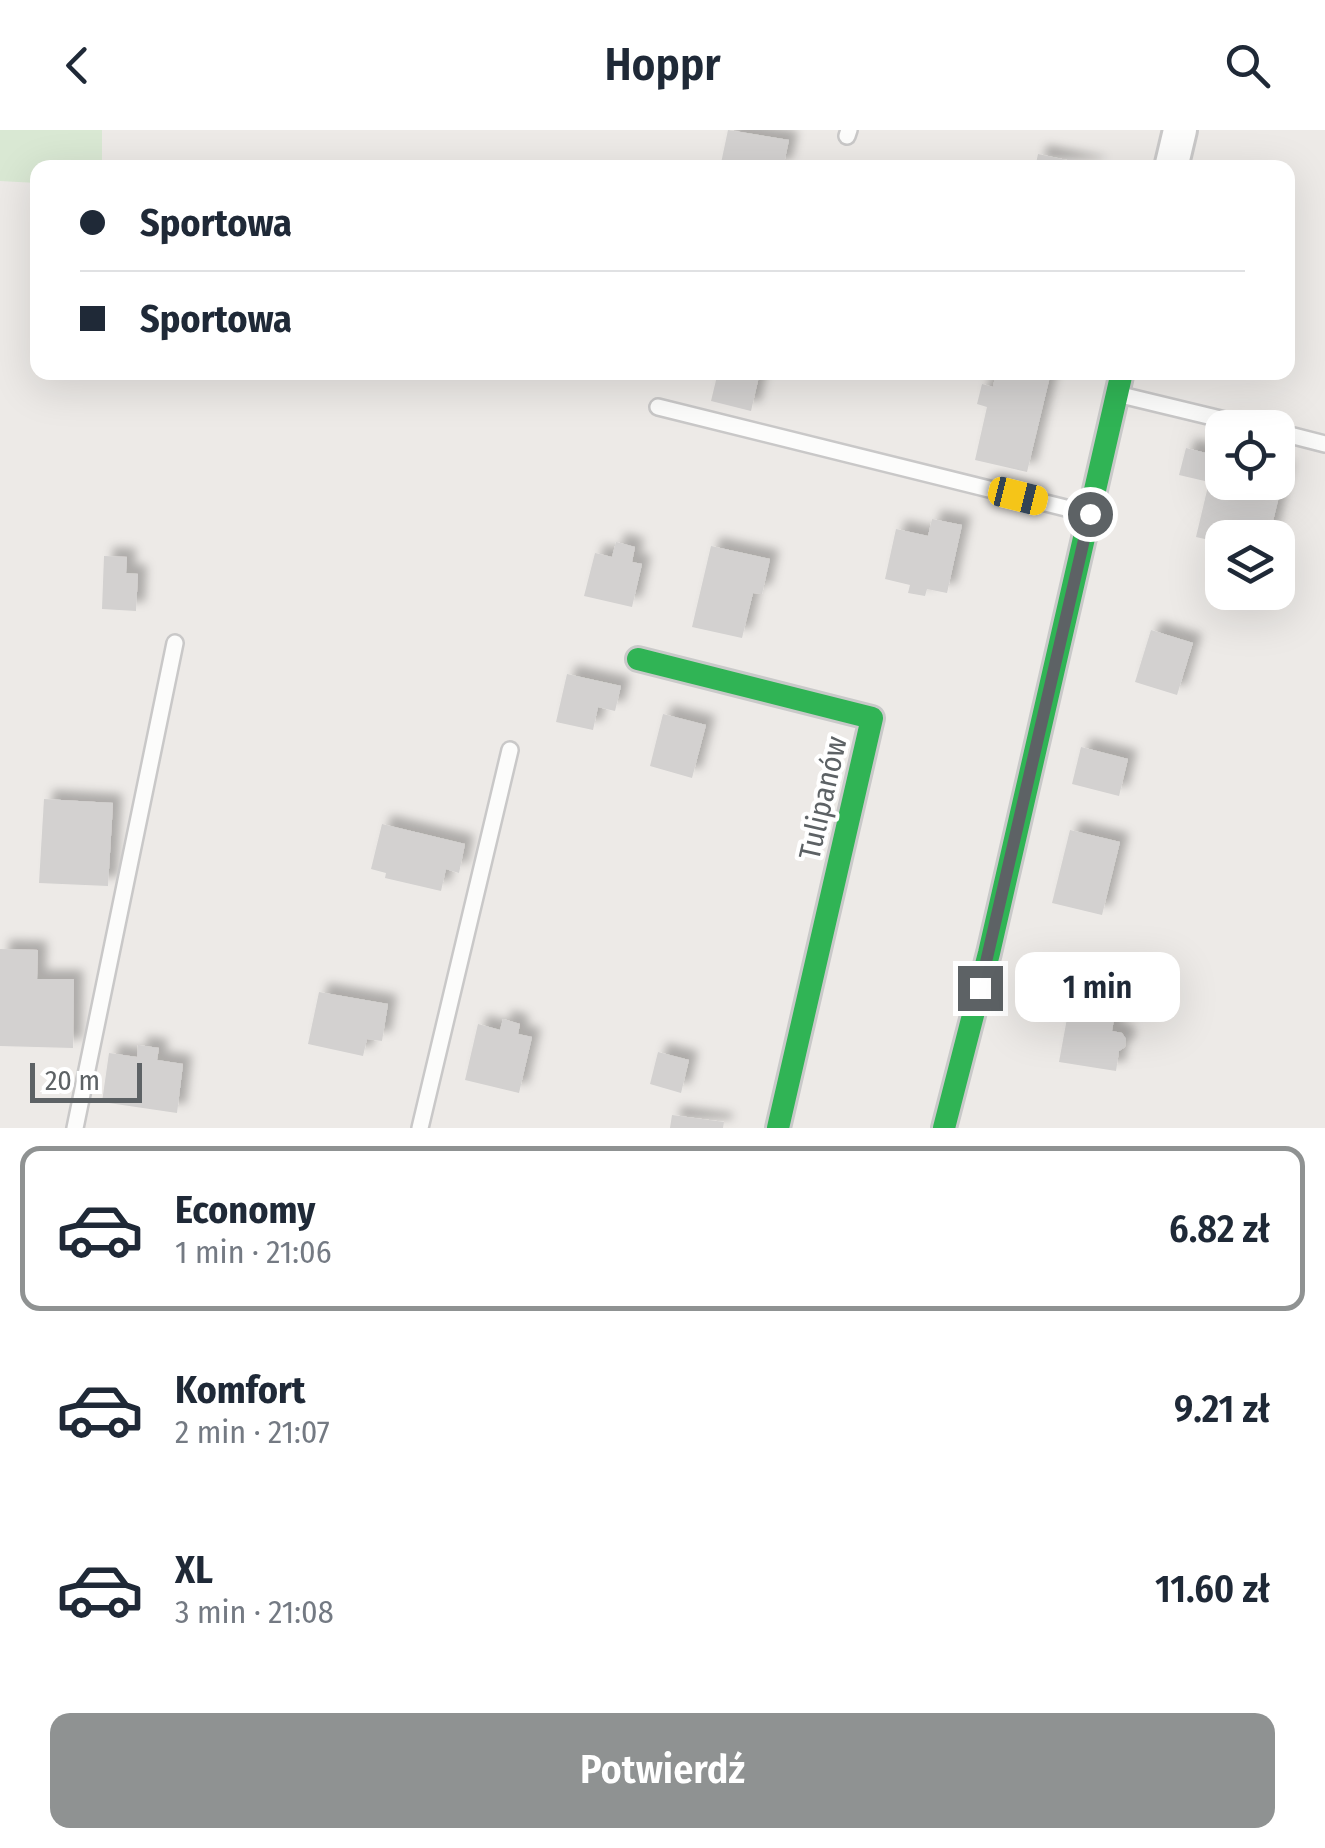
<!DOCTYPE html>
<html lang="pl">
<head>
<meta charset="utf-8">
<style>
	body { margin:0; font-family:"Fira Sans Condensed",sans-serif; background:#f6f6f7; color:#1f2937; height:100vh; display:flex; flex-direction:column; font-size:38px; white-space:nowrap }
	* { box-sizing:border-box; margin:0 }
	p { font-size:32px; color:#747a83 }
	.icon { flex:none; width:55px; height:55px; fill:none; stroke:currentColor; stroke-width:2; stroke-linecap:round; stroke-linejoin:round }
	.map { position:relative; height:998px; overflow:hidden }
	.panel { display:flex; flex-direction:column; background:#fff; flex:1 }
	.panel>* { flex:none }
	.top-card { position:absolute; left:30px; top:30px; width:1265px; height:220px; border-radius:20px; box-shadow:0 10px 40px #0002; display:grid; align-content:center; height:220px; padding:0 50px; background:#fff }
	.buttons { position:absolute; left:1205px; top:280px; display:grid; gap:20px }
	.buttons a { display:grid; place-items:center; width:90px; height:90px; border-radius:20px; background:#fff; box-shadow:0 10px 40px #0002; font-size:50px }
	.scale { position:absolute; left:30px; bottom:25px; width:112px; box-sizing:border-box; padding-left:10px; border:5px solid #5d6265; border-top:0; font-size:28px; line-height:35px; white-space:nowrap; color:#5d6265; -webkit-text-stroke:8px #fff; paint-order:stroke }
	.end { position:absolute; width:45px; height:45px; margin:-22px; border:12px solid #5d6265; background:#fff; box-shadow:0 0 0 5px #fff }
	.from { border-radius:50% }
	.bubble { position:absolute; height:70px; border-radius:20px; background:#fff; box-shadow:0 10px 40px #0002; font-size:32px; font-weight:600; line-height:70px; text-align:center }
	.car { position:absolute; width:30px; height:60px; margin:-30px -15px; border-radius:12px; box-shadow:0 0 8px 2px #0007; background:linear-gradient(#f5c518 24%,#345 0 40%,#f5c518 0 76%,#345 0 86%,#f5c518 0) }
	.top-card b { display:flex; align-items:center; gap:35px; height:95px; font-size:38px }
	.top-card b+b { border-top:2px solid #e0e1e3 }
	.top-card i { width:25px; height:25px; background:#1f2937 }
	ul { padding:18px 0 0; list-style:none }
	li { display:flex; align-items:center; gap:30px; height:165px; margin:0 20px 15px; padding:0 30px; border:5px solid transparent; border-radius:20px }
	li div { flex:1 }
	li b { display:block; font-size:38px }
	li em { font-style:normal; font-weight:600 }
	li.active { border-color:#8f9292 }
	li>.icon { width:90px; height:90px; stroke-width:1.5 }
	.cta { display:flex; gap:20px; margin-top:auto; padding:20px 50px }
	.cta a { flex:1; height:115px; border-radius:20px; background:#8f9292; color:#fff; font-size:40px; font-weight:600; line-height:115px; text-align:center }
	header { display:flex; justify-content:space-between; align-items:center; height:130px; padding:0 50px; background:#fff; font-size:45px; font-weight:600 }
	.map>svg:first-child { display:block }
</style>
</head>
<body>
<header><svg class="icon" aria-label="back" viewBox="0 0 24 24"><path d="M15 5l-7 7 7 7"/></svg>Hoppr<svg class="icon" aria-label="search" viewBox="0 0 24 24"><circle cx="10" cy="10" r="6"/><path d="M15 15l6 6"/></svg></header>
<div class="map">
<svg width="1325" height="998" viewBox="0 0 1325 998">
	<defs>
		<filter id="shadow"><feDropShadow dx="9" dy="-9" stdDeviation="5" flood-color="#0004"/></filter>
	</defs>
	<rect width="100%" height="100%" fill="#edeae7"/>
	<path fill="#d9e8d3" d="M0 0H102V37L38 38 37 53 0 51Z"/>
	<g fill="#d3d1d0" filter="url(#shadow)">
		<path d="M728 0 789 10 783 38H720Z"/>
		<path d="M1038 24 1096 36V38H1035Z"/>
		<path d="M718 242H760L751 281 711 271Z"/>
		<path d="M996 242H1051L1027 342 975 330 987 277 977 274 982 254 993 257Z"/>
		<path d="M1186 318 1222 327V352H1278V339L1285 341 1269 408H1222V413L1196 407 1209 352 1179 345Z"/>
		<path d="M932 389 962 395 947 463 927 459 925 466 908 463 910 455 885 449 896 399 928 406Z"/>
		<path d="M616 412 635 417 632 432 642 434 632 477 584 466 595 423 612 427Z"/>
		<path d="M711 416 770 429 762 464 753 463 742 508 692 497Z"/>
		<path d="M104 426 127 427 126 443 138 444 136 481 102 479Z"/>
		<path d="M1151 500 1193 513 1177 565 1135 552Z"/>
		<path d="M567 544 621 556 615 581 598 577 593 600 556 592Z"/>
		<path d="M663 584 706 595 692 648 650 636Z"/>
		<path d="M1081 617 1128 629 1119 666 1072 654Z"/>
		<path d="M44 669 113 673 108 756 39 753Z"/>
		<path d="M382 694 465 714 459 743 446 739 441 761 385 748 386 743 371 739Z"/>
		<path d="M1070 700 1120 712 1102 785 1052 773Z"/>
		<path d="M0 819 38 820 37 849H74L73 918 0 916Z"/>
		<path d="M1083 854 1119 860 1112 901 1122 903 1126 909 1125 917 1119 921 1116 941 1059 932 1070 872 1080 874Z"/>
		<path d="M319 862 388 874 382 911 367 909 363 926 308 914Z"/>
		<path d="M503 889 520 894 518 904 532 907 519 963 465 950 478 894 500 900Z"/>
		<path d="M138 915 159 918 157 930 183 934 177 983 102 972 109 923 137 927Z"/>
		<path d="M658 922 689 930 681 963 650 954Z"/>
		<path d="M672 985 724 992 723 998H670Z"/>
	</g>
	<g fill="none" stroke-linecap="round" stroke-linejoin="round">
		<g stroke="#c9c8c8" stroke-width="20">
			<g id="lane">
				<path d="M847 6 849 0"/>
				<path d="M1121 265 1258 298"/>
				<path d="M658 277 1086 383"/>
				<path d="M1278 302 1325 314"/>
				<path d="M75 998 175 513"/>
				<path d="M420 998 510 620"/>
			</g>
		</g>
		<g stroke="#c9c8c8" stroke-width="38">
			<path id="street" d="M1171 38 1180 0"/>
		</g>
		<g stroke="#c9c9c9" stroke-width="28">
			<g id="fast">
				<path d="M638 529 872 588 778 998"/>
				<path d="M944 998 989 823 1122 242"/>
			</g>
		</g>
		<use href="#lane" stroke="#fcfcfb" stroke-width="15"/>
		<use href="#street" stroke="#fcfcfb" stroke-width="32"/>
		<use href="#fast" stroke="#30b455" stroke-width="22"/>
	</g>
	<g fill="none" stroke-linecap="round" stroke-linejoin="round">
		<path stroke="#5d6265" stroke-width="12" d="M980 858 1090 384"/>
	</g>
	<g text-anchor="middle" stroke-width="8" stroke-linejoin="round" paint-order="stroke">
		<g font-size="30" fill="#5d6265" stroke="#fff">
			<text transform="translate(823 668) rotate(-77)" y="10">Tulipanów</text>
		</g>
	</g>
</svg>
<div class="buttons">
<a><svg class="icon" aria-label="locate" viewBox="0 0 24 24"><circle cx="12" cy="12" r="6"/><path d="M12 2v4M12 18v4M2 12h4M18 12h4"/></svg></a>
<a><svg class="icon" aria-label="layers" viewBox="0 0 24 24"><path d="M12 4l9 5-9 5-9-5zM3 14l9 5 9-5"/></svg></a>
</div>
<div class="scale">20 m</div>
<i class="end from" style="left:1090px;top:384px"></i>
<i class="end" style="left:980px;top:858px"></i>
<div class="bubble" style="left:1015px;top:822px;width:165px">1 min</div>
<i class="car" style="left:1018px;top:366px;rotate:104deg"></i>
<div class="top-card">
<b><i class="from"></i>Sportowa</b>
<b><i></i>Sportowa</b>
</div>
</div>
<section class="panel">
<ul>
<li class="active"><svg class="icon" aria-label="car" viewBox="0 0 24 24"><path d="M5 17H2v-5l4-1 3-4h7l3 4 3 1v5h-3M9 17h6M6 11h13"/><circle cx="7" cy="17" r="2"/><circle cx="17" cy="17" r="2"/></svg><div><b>Economy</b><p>1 min · 21:06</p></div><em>6.82 zł</em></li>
<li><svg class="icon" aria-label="car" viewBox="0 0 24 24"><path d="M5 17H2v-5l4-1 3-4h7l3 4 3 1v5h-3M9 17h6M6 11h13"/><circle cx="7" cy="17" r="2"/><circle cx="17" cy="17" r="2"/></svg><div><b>Komfort</b><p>2 min · 21:07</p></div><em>9.21 zł</em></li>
<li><svg class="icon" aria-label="car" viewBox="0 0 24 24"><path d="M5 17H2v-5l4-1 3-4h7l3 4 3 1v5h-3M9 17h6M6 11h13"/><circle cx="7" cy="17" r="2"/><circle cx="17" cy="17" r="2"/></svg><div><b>XL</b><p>3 min · 21:08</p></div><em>11.60 zł</em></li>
</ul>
<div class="cta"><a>Potwierdź</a></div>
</section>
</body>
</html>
